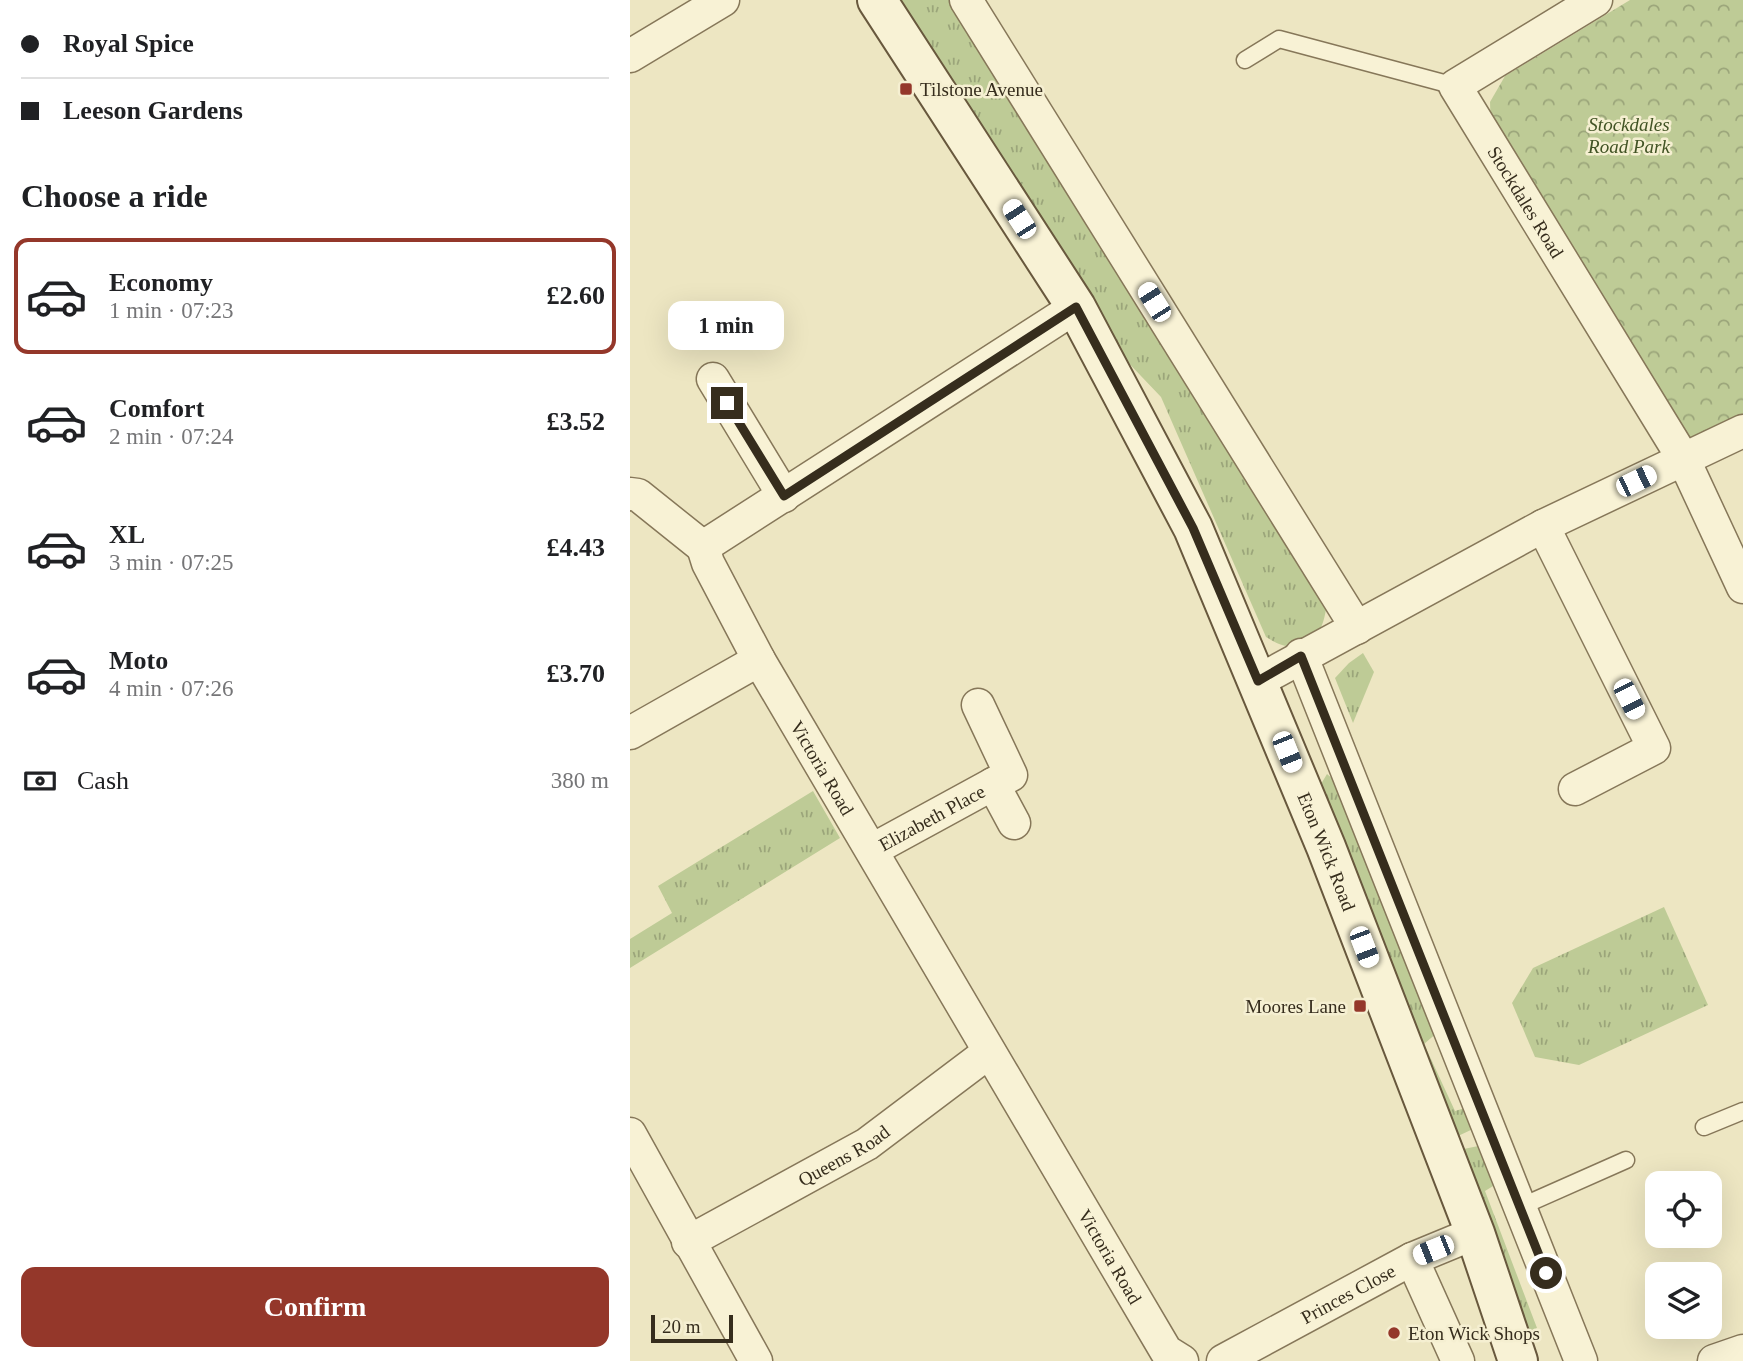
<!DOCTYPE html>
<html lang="en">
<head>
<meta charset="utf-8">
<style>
	body { margin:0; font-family:"Times New Roman",serif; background:#f6f6f6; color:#202124; height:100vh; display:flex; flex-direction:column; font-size:26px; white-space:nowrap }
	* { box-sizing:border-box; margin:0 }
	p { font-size:23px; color:#757577 }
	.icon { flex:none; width:38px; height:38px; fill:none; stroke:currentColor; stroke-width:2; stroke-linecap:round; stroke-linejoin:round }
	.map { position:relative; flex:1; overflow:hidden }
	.panel { display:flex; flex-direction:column; background:#fff; width:630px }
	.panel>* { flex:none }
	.banner { display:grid; align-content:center; height:154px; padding:0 21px; background:#fff }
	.controls { position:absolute; left:1015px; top:1171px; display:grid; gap:14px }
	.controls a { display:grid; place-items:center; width:77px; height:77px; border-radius:14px; background:#fff; box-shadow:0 7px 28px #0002; font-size:35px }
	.scale { position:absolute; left:21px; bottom:18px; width:82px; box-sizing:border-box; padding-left:7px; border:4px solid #362d1d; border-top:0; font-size:19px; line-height:24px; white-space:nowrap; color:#362d1d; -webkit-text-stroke:5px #f5efd1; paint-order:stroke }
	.end { position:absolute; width:32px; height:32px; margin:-16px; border:9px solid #362d1d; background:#fff; box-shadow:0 0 0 4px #fff }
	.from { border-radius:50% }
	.bubble { position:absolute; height:49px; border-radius:14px; background:#fff; box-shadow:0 7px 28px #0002; font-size:23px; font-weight:800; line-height:49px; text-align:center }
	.car { position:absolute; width:21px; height:42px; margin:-21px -10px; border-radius:9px; box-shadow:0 0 5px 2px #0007; background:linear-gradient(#fff 24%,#345 0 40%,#fff 0 76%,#345 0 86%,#fff 0) }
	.banner b { display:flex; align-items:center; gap:24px; height:66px; font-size:26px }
	.banner b+b { border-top:2px solid #e0e0e0 }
	.banner i { width:18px; height:18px; background:#202124 }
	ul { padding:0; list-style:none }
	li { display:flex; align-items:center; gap:21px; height:116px; margin:0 14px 10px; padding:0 7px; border:4px solid transparent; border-radius:14px }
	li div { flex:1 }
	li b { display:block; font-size:26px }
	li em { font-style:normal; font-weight:800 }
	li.on { border-color:#94372a }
	li>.icon { width:63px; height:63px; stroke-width:1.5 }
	h2 { padding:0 21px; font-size:32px; line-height:84px }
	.pay { display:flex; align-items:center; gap:18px; height:77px; padding:0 21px; font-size:26px }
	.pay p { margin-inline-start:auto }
	.primary-button { display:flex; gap:14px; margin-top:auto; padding:14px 21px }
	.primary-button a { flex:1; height:80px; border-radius:14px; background:#94372a; color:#fff; font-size:28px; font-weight:800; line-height:80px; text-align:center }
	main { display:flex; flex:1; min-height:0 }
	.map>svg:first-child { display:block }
</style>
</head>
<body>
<main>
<section class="panel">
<div class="banner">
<b><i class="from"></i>Royal Spice</b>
<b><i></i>Leeson Gardens</b>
</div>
<h2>Choose a ride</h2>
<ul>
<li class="on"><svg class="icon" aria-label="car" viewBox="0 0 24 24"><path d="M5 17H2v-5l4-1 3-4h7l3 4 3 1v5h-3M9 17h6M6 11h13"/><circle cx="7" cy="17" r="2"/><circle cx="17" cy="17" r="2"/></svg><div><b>Economy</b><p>1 min · 07:23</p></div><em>£2.60</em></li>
<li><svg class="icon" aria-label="car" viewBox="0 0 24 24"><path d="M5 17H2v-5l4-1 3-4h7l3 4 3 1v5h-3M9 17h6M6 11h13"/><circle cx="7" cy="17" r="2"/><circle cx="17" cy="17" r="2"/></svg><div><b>Comfort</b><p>2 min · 07:24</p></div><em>£3.52</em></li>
<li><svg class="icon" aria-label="car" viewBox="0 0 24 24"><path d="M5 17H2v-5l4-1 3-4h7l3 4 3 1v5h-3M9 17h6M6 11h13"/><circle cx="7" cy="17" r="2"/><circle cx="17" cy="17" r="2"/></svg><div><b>XL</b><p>3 min · 07:25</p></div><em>£4.43</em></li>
<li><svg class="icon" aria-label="car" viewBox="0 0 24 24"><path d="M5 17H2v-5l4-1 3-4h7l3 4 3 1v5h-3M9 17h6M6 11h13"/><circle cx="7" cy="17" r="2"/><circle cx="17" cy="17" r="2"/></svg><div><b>Moto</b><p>4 min · 07:26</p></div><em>£3.70</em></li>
</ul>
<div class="pay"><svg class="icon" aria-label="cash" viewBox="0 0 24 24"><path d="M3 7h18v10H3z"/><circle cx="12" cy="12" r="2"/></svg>Cash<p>380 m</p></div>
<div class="primary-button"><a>Confirm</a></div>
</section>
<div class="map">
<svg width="1113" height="1361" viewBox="0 0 1113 1361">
	<defs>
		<pattern id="grass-tufts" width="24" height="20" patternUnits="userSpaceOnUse" patternTransform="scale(1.75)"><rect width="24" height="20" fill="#becb96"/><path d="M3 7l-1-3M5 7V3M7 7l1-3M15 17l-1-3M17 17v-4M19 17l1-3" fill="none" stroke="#9ba57a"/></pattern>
		<pattern id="park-crowns" width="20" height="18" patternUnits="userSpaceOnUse" patternTransform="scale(1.75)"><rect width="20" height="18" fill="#becb96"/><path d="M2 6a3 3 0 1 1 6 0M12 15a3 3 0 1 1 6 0" fill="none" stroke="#9ba57a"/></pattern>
	</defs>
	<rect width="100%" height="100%" fill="#ede6c2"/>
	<g fill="url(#grass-tufts)">
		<path d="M266 0H325L697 597C696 637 675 662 636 637L531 397 491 355Z"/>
		<path d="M733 653 744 672 723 723 705 678 719 663Z"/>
		<path d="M697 774 710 785 808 1032 794 1044 825 1111 835 1108 843 1129 828 1136 772 1002 691 784Z"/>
		<path d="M183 791 210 838 0 968V939L42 913 28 886Z"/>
		<path d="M1034 907 1078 1005 949 1065 905 1057 882 1003 903 968Z"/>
		<path d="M853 1145 868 1183 855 1191 907 1328 896 1337 829 1150Z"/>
	</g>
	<path fill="url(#park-crowns)" d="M1000 0H1113V424L1063 441 1050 435 861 128 860 102 875 76Z"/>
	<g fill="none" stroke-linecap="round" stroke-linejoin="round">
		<g stroke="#867759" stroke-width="19">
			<g id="lane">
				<path d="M615 60 649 39 825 86"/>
				<path d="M1074 1127 1113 1111"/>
				<path d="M890 1207 996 1160"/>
			</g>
		</g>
		<g stroke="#867759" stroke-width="35">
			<g id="street">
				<path d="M336 0 727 628"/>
				<path id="s1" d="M966 0 825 86 1053 458 1113 587"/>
				<path d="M0 56 93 0"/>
				<path id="s2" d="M446 307 73 547 78 563 129 660 536 1351 552 1361"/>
				<path d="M83 379 154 496"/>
				<path d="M0 494 8 495 73 547"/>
				<path d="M913 526 1024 748 945 789"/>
				<path d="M671 655 951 1361"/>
				<path d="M628 681 913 526 1113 431"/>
				<path d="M348 705 381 775 363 784"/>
				<path d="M0 733 129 660"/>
				<path id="s3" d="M242 850 363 784 384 823"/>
				<path d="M0 1134 126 1361"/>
				<path id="s4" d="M58 1242 237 1144 359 1052"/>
				<path d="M782 1259 828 1361"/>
				<path id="s5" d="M593 1361 782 1259 845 1233"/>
				<path d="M1084 1361 1113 1351"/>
			</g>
		</g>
		<g stroke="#68583d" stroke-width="42">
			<g id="secondary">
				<path id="s6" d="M247 0 446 307 563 528 696 847 845 1233 888 1361"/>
			</g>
		</g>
		<use href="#lane" stroke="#f8f2d5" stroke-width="16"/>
		<use href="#street" stroke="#f8f2d5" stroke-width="32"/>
		<use href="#secondary" stroke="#f8f2d5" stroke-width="38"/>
	</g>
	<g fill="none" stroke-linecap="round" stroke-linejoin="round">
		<path stroke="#362d1d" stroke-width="9" d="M97 403 154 496 446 307 563 528 628 681 671 656 916 1273"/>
	</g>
	<g fill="#94372a" stroke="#f5efd1" stroke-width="2.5">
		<rect x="269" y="82" width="14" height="14" rx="3.5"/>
		<rect x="723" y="999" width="14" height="14" rx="3.5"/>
		<circle cx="764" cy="1333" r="7"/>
	</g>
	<g text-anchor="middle" stroke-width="5" stroke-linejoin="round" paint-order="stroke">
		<g font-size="19" fill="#362d1d" stroke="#f5efd1" text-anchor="start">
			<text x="290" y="96">Tilstone Avenue</text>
			<text x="716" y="1013" text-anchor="end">Moores Lane</text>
			<text x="778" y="1340">Eton Wick Shops</text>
		</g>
		<g font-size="19" font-style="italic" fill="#415324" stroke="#f5efd1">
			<text x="999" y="131">Stockdales<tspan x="999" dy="22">Road Park</tspan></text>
		</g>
		<g font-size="19" fill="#362d1d" stroke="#f5efd1">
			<text dy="7" stroke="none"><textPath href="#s1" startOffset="301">Stockdales Road</textPath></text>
			<text dy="7" stroke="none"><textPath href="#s2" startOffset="695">Victoria Road</textPath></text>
			<text dy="7" stroke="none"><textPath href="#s3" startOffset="68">Elizabeth Place</textPath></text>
			<text dy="7" stroke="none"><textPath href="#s6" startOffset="966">Eton Wick Road</textPath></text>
			<text dy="7" stroke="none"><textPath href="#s4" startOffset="178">Queens Road</textPath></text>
			<text dy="7" stroke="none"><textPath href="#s2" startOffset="1262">Victoria Road</textPath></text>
			<text dy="7" stroke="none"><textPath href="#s5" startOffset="142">Princes Close</textPath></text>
		</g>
	</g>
</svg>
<div class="controls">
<a><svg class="icon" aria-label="locate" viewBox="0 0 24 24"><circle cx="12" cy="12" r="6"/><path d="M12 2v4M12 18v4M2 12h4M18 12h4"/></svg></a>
<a><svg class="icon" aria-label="layers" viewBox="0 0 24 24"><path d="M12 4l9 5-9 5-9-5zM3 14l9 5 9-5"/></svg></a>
</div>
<div class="scale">20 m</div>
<i class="end from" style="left:916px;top:1273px"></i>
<i class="end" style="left:97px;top:403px"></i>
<div class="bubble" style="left:38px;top:301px;width:116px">1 min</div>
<i class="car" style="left:389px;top:219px;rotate:327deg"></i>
<i class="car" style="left:524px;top:302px;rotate:328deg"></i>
<i class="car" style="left:1006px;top:481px;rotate:64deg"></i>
<i class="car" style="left:999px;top:699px;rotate:153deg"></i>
<i class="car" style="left:657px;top:752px;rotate:158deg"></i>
<i class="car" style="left:734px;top:947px;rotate:159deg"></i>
<i class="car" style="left:803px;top:1250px;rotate:248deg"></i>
</div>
</main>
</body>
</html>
